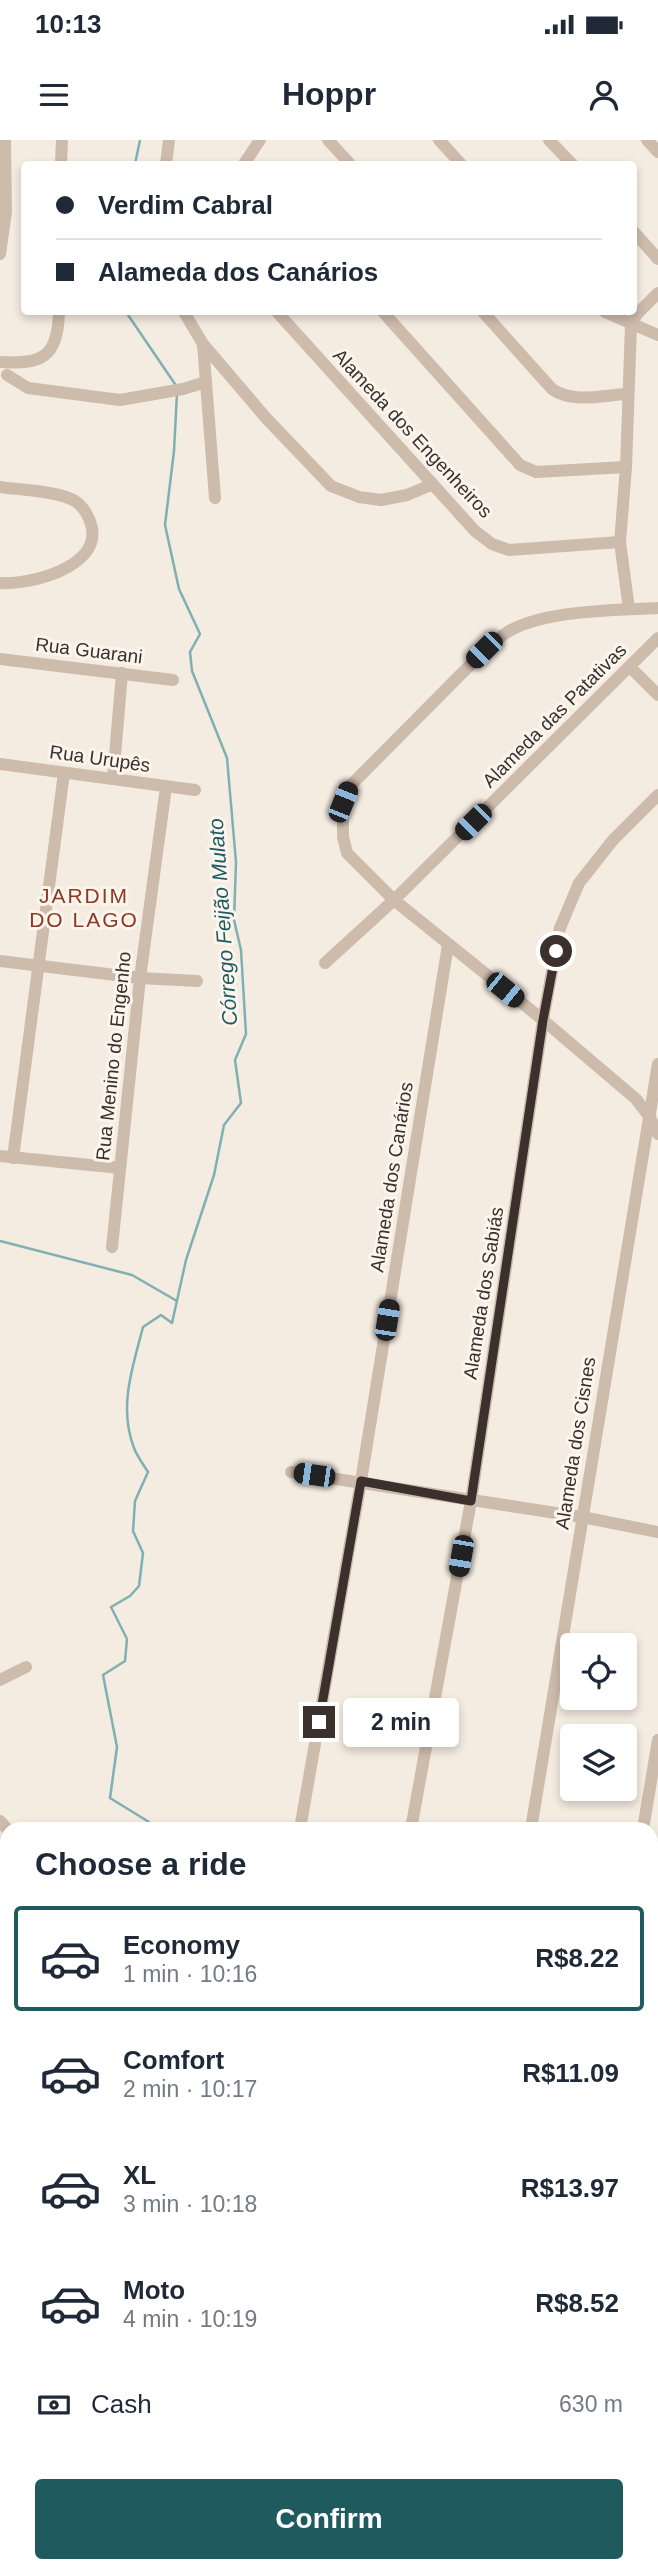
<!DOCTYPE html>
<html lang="en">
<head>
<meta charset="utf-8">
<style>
	body { margin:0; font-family:Arial,sans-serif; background:#f2f2f3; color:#1f2937; height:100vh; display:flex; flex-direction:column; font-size:26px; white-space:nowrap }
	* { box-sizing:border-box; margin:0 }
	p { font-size:23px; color:#747a83 }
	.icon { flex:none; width:38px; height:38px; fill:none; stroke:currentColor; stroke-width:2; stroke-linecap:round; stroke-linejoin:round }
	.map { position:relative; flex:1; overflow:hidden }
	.panel { position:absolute; left:0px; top:1682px; width:658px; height:751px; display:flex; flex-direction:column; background:#fff; border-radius:21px 21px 0 0; box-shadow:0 4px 10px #0003 }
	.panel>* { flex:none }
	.hud { position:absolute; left:21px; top:21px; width:616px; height:154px; border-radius:7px; box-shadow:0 4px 10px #0003; display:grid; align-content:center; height:154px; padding:0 35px; background:#fff }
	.fabs { position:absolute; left:560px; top:1493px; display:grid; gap:14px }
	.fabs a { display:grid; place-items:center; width:77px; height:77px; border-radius:7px; background:#fff; box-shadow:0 4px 10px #0003; font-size:35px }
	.end { position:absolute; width:32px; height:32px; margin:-16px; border:9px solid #3b302b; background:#fff; box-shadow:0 0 0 4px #fff }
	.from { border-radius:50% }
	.bubble { position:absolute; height:49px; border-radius:7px; background:#fff; box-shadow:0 4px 10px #0003; font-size:23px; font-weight:700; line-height:49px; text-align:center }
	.car { position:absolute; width:21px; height:42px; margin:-21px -10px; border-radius:9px; box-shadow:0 0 5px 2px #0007; background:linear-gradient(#222 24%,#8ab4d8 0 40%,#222 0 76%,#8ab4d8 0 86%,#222 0) }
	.hud b { display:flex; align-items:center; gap:24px; height:66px; font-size:26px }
	.hud b+b { border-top:2px solid #e0e1e3 }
	.hud i { width:18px; height:18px; background:#1f2937 }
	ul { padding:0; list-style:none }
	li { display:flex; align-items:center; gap:21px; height:105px; margin:0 14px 10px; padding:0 21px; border:4px solid transparent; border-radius:7px }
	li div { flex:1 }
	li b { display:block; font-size:26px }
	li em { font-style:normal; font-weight:700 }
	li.selected { border-color:#1f5a5e }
	li>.icon { width:63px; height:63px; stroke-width:1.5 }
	h2 { padding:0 35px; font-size:32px; line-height:84px }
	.pay { display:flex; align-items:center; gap:18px; height:77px; padding:0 35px; font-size:26px }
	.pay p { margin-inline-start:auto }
	.button { display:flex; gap:14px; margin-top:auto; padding:14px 35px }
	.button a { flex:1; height:80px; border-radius:7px; background:#1f5a5e; color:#fff; font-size:28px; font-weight:700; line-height:80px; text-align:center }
	.status { display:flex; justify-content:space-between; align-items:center; height:49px; padding:0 35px; background:#fff; direction:ltr }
	.status svg { height:19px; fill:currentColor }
	header { display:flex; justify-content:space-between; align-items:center; height:91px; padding:0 35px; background:#fff; font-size:32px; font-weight:700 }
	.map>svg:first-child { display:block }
</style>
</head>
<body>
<div class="status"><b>10:13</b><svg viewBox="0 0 49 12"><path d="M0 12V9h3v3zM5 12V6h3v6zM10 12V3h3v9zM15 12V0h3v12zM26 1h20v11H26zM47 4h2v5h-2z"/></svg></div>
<header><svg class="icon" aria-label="menu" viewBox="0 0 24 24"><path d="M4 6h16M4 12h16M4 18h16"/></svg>Hoppr<svg class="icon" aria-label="person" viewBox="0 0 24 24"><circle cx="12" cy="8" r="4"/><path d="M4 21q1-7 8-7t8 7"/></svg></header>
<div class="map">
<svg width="658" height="2431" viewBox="0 0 658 2431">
	<rect width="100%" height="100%" fill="#f4ebe1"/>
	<path fill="#b8c4a0" d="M658 1942V2157L651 2154V1943Z"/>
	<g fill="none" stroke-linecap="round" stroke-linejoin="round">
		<g stroke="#7fb0b2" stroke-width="2.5">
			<path d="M135 24 140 0"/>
			<path d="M126 172 177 247"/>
			<path d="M0 1101 132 1135 177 1161"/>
			<path d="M148 1689 149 1682 110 1658 117 1607 103 1535 125 1521 127 1499 111 1467 130 1456 139 1446 143 1413 133 1391 135 1361 148 1332C143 1324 137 1316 134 1308 118 1267 133 1226 143 1187L161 1175 172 1183 186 1120 214 1035 224 985 241 963 235 920 246 894 241 810 234 780 236 722 227 618 192 531 190 512 200 494 179 449 165 385 174 311 177 253"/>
			<path d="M651 2004 658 2005"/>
			<path d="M0 2365 7 2355"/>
			<path d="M0 2388 7 2377"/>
		</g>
		<g stroke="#cdbbac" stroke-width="12">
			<path d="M328 0 350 24"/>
			<path d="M439 0 461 24"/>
			<path d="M549 0 572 24"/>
			<path d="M647 0 658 12"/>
			<path d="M61 24 62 0"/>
			<path d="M166 24 169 0"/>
			<path d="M244 24 260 0"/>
			<path d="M634 92 658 119"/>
			<path d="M0 114 6 72 5 0"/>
			<path d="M184 172 203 204 266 278 331 346 359 357 381 360 407 355 433 344"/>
			<path d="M277 172 475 391 492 404 509 410 620 402"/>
			<path d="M383 172 520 325 536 332 626 327"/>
			<path d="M483 172 552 249C573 264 603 255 627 254"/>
			<path d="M605 172 658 195"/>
			<path d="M203 204 215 358"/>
			<path d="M0 222C42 225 58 217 59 172"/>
			<path d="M7 235 28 248 120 260 183 249 206 242"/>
			<path d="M0 347C20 350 58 351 75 361 84 367 90 378 92 388 99 428 29 445 0 443"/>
			<path d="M658 468C616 470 541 470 506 493 498 498 491 505 484 511L350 646 343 662V697L347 713 394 760 543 880 636 959 649 976 658 994"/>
			<path d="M629 469 620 402 626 327 631 185 637 174 658 153"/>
			<path d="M0 519 173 540"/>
			<path d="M630 527 658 555"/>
			<path d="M0 624 195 650"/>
			<path d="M113 639 122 533"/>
			<path d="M0 821 140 838 197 841"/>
			<path d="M325 823 394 760 658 498"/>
			<path d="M0 1016 120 1028"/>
			<path d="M13 1018 64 633"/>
			<path d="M112 1107 140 838 166 647"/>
			<path d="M291 1332 582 1377 658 1392"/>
			<path d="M0 1540 26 1527"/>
			<path d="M0 1681 7 1689"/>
			<path d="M300 1689 361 1341 448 805"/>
			<path d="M411 1689 471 1361 543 880 560 788 579 743 613 700 658 655"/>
			<path d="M531 1689 658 924"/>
			<path d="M643 1689 658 1600"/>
			<path d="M651 1758H658"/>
			<path d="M0 1794 7 1789"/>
			<path d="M0 1871 7 1879 0 1885"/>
			<path d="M0 2038 7 2032"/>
			<path d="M170 2426 173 2431"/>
			<path d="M91 2431 95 2426"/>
			<path d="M221 2431 225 2426"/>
		</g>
		<path stroke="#cdbbac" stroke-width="14" d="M651 2189 658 2192"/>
		<g stroke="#a18a7d" stroke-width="18">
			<path d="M0 2262 7 2264"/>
			<path d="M273 2426 275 2431"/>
		</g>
		<g stroke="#7d675c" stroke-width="18">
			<path d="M651 1934 658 1933"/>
			<path d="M651 2165 658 2168"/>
			<path d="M0 2233 7 2234"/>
			<path d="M0 2271 7 2277"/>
			<path d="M0 2335 7 2324"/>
			<path d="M0 2415 7 2406"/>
			<path d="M255 2426 259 2431"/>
		</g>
	</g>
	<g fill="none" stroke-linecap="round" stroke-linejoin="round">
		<path stroke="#3b302b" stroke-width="9" d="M319 1582 361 1341 471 1361 543 880 556 811"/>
	</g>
	<g text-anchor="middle" stroke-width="6" stroke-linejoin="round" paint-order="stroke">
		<g font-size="19" fill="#3b302b" stroke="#fbf5ee">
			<text transform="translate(413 293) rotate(47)" y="7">Alameda dos Engenheiros</text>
			<text transform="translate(89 510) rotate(7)" y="7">Rua Guarani</text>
			<text transform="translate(554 575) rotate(-45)" y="7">Alameda das Patativas</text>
			<text transform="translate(100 618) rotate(8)" y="7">Rua Urupês</text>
			<text transform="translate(113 916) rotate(-84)" y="7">Rua Menino do Engenho</text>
			<text transform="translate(391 1037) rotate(-81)" y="7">Alameda dos Canários</text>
			<text transform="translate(483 1153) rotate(-81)" y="7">Alameda dos Sabiás</text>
			<text transform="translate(575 1303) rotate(-81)" y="7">Alameda dos Cisnes</text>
		</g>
		<g font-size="21" letter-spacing="2" fill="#8c3b22" stroke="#fbf5ee">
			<text x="84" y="763">JARDIM<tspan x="84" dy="24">DO LAGO</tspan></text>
		</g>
		<g font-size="21" font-style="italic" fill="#1f5a5e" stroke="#fbf5ee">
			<text transform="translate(223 782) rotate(-94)" y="7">Córrego Feijão Mulato</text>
		</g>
	</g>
</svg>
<div class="fabs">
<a><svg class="icon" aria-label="locate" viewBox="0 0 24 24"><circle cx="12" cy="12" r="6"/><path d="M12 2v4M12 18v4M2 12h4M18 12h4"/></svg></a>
<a><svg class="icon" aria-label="layers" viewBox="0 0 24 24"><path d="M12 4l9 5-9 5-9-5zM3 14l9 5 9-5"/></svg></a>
</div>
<i class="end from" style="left:556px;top:811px"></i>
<i class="end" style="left:319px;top:1582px"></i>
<div class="bubble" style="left:343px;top:1558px;width:116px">2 min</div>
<i class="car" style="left:484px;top:510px;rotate:225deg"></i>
<i class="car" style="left:343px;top:662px;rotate:22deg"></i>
<i class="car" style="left:473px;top:682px;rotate:225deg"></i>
<i class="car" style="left:505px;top:850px;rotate:129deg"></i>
<i class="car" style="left:387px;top:1180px;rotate:9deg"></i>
<i class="car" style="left:314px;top:1335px;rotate:278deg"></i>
<i class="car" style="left:461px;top:1416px;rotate:190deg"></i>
<div class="hud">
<b><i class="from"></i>Verdim Cabral</b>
<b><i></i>Alameda dos Canários</b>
</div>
<section class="panel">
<h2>Choose a ride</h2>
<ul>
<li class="selected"><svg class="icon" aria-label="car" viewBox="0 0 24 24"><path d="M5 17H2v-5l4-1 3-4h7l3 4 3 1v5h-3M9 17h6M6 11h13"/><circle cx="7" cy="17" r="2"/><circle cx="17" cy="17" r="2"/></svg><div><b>Economy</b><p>1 min · 10:16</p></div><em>R$8.22</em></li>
<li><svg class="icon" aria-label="car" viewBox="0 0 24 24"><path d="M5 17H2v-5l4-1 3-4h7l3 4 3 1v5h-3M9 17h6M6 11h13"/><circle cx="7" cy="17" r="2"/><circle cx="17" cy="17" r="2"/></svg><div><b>Comfort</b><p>2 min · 10:17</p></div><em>R$11.09</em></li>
<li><svg class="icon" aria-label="car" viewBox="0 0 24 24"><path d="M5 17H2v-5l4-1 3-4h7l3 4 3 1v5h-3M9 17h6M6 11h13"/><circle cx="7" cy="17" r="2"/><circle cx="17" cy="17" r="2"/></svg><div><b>XL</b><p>3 min · 10:18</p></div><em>R$13.97</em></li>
<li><svg class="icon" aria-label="car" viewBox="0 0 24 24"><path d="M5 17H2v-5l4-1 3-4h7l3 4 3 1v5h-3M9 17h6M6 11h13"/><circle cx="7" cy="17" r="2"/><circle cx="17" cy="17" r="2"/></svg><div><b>Moto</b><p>4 min · 10:19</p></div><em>R$8.52</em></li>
</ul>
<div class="pay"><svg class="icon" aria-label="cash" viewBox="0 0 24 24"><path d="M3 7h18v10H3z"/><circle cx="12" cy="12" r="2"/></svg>Cash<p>630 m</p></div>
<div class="button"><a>Confirm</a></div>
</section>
</div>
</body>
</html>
